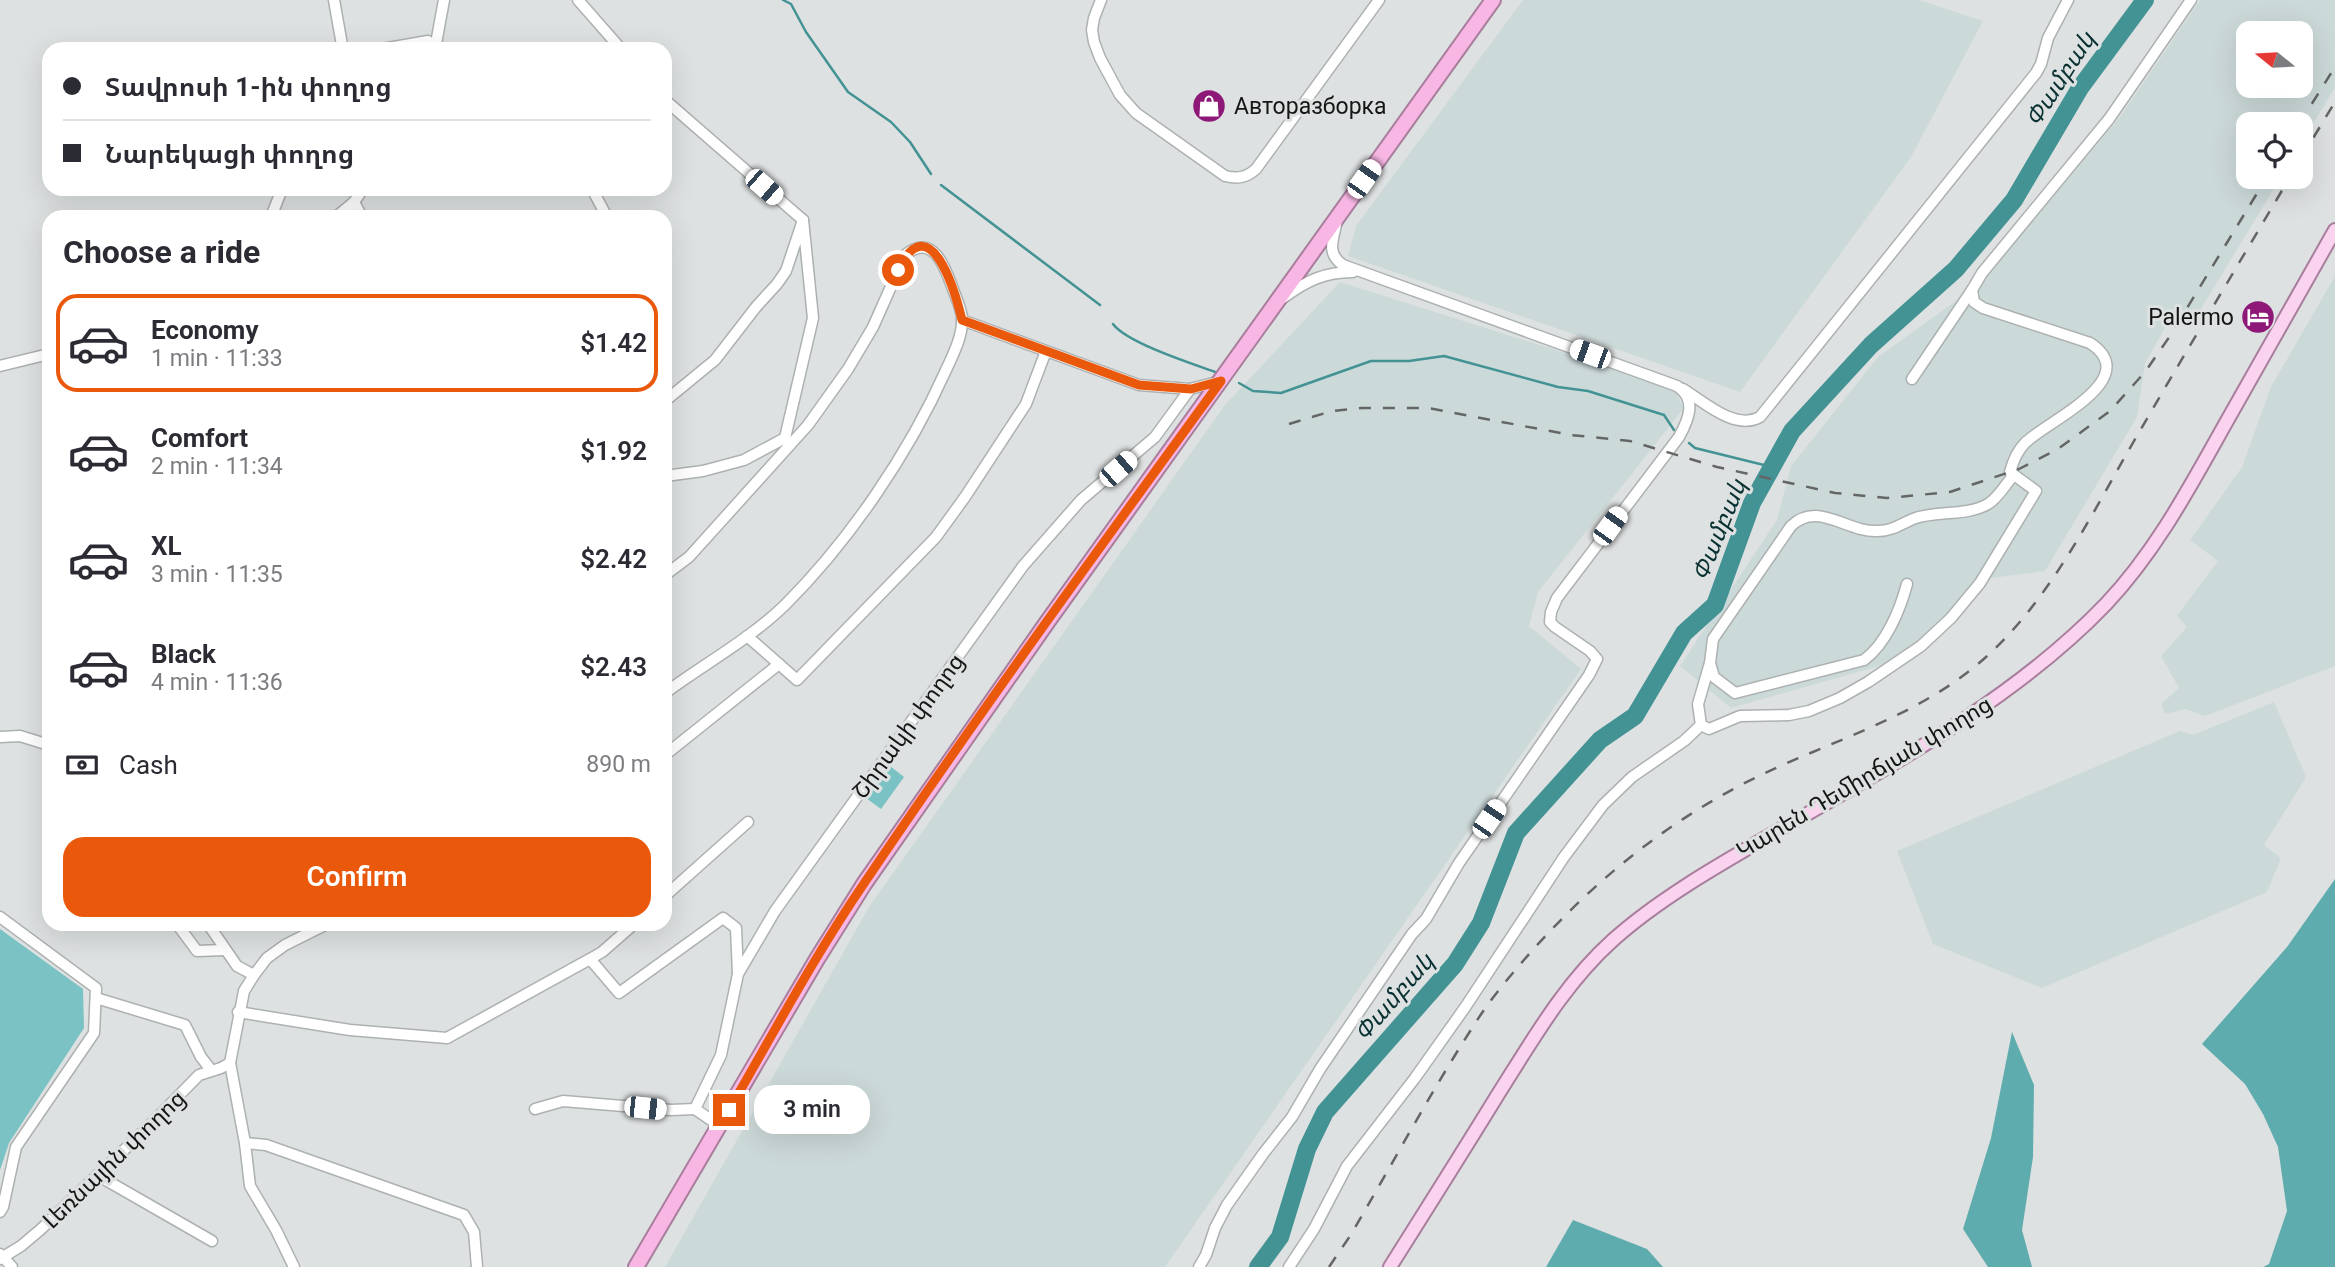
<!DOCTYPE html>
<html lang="en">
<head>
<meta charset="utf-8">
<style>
	body { margin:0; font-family:Roboto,"Noto Sans Armenian",sans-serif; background:#f7f7f7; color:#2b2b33; height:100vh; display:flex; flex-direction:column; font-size:26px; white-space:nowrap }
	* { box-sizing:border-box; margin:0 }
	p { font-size:23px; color:#7c7c81 }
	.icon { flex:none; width:38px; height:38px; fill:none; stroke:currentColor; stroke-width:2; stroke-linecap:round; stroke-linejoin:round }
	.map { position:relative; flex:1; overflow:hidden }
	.drawer { position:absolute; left:42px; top:210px; width:630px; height:721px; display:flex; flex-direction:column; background:#fff; border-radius:21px; box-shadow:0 7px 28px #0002 }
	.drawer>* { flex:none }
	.hud { position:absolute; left:42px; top:42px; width:630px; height:154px; border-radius:21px; box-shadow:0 7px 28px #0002; display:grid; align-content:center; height:154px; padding:0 21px; background:#fff }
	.needle { width:46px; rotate:288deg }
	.tools { position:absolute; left:2236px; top:21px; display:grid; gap:14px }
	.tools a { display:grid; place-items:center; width:77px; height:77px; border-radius:14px; background:#fff; box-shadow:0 7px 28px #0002; font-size:35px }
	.end { position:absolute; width:32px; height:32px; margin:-16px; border:9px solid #ea580c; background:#fff; box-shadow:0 0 0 4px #fff }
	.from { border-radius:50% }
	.bubble { position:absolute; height:49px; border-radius:21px; background:#fff; box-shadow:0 7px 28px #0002; font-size:23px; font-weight:600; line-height:49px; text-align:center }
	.car { position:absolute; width:21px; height:42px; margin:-21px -10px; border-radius:9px; box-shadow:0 0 5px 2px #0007; background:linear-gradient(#fff 24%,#345 0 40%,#fff 0 76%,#345 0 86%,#fff 0) }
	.hud b { display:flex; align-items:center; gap:24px; height:66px; font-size:26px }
	.hud b+b { border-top:2px solid #e1e1e2 }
	.hud i { width:18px; height:18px; background:#2b2b33 }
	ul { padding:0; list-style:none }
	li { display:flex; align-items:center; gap:21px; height:98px; margin:0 14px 10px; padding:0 7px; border:4px solid transparent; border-radius:21px }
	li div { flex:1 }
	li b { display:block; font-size:26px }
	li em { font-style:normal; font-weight:600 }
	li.current { border-color:#ea580c }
	li>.icon { width:63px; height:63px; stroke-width:1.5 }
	h2 { padding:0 21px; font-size:32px; line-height:84px }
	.pay { display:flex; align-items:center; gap:18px; height:77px; padding:0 21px; font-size:26px }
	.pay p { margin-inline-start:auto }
	.cta { display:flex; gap:14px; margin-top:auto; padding:14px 21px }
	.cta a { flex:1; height:80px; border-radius:21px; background:#ea580c; color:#fff; font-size:28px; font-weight:600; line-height:80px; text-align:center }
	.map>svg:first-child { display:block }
</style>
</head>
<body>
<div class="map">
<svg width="2335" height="1267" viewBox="0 0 2335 1267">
	<rect width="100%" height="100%" fill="#dee1e1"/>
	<g fill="#ccd9d9" fill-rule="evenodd">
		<path d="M1523 0H1919L1983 21 1911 157 1740 392 1348 256 1356 226Z"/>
		<path d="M2200 0H2335V88L2301 143V124H2249V177H2281L2196 317 2173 314 2145 363 2137 417 2045 571 1975 580 1948 613 1922 640 1886 664 1731 708 1680 666 1777 520 1791 466 1878 357 1978 285 2120 117ZM2249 33H2301V86H2249Z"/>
		<path d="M2335 276V666L2205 716 2185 709 2165 714 2161 704 2179 688 2161 656 2187 627 2177 616 2218 561 2190 540 2242 467 2271 387Z"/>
		<path d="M1340 282 1673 387 1684 408 1538 592 1529 626 1581 669 1165 1267H665L869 907 1225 405Z"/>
		<path d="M2274 702 2306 777 2264 845 2281 858 2267 892 2042 988 1933 944 1897 851 2180 731 2193 735Z"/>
	</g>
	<g fill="#7ac2c3">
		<path d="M890 766 904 777 881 809 866 798Z"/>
		<path d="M0 929 83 989 84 1028 9 1143 0 1170Z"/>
	</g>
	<g fill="#5facae">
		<path d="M2335 879V1267H2263L2269 1264 2287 1211 2278 1147 2263 1114 2245 1084 2202 1044 2287 947Z"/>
		<path d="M2012 1032 2034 1085 2033 1157 2022 1230 2032 1267H1988L1963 1229 1991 1138Z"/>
		<path d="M1573 1220 1647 1249 1663 1267H1546Z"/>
	</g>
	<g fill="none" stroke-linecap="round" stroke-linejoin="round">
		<g stroke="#439294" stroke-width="2.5">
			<path d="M783 0 791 4 806 32 848 92 891 122 910 142 931 174"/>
			<path d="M941 185 1100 305"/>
			<path d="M1113 324C1127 343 1193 364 1218 373"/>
			<path d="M1239 383 1253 391 1281 393 1371 361H1409L1444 356 1558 387 1588 391 1664 415 1674 430"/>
			<path d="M1689 443 1695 448 1772 467"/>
		</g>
		<path stroke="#439294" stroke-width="18" d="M1258 1267 1280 1237 1307 1149 1325 1112 1455 964 1481 923 1516 833 1600 740 1635 716 1684 633 1715 605 1752 503 1792 431 1871 345 1956 269 2014 200 2080 88 2145 0"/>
		<g stroke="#adb1b1" stroke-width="13">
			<g id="minor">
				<path d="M334 0 342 45 340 49"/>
				<path d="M578 0 621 49"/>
				<path d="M1101 0 1094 18 1092 30 1094 42 1100 58 1120 95 1136 113 1225 176C1237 179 1246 178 1256 169L1379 0"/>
				<path d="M382 49 428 41 437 49"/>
				<path d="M435 49 444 0"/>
				<path d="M665 100 803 220"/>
				<path d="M592 189 607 217"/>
				<path d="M354 202 362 217"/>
				<path d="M271 217 282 189"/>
				<path d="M336 217 354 202 363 189"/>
				<path d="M1283 298C1306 281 1324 272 1353 272"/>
				<path d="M962 320 1139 385 1190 389"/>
				<path d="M0 366 49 354"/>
				<path d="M1912 379 1972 290"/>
				<path d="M1683 389C1704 402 1735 431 1760 417L2036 73 2041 64 2048 38 2068 0"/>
				<path d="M665 401 715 360 756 307 777 284 786 271 803 220 813 318 785 438 790 445"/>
				<path d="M665 476 703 471 744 460 785 438"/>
				<path d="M665 575 689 557 808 425 848 369 873 327 905 255C933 232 945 267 953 289 956 298 962 310 962 319 963 335 953 355 946 370 909 453 850 540 785 605 750 639 704 664 665 693"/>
				<path d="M1907 584C1900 610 1886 644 1864 660L1735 693 1714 677 1710 663 1713 639 1791 526C1818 500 1847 533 1878 531 1892 531 1901 524 1913 519 1935 510 1965 517 1988 504 1998 498 2005 485 2013 476"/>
				<path d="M747 636 797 680 936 537 965 497 1026 404 1046 351"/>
				<path d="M1710 663 1698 704 1701 725 1709 729 1740 716 1789 715 1809 711 1840 698 1868 682 1921 646 1951 618 1980 583 2036 491 2010 472C2013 461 2017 451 2025 443 2047 421 2145 379 2090 343L1983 308 1974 302 1972 290 1982 273 2109 119 2191 0"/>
				<path d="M0 737 20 736 49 745"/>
				<path d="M665 755 779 664"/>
				<path d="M665 896 748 822"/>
				<path d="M0 917 96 988 94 1033 16 1147 3 1207 0 1212"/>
				<path d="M177 924 197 951 225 950"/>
				<path d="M208 924 237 966 254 975"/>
				<path d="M590 959 619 993 723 918 736 928 738 974"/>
				<path d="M96 998 185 1025 201 1057 211 1070"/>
				<path d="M238 1012 350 1030 447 1038 590 959 602 952 634 924"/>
				<path d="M535 1109 563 1101 671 1110 695 1109"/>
				<path d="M720 1126 695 1109 721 1055 738 974 775 911 1023 566 1081 500 1155 437 1190 389 1221 381"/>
				<path d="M245 1143 266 1145 464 1215 474 1232 477 1267"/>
				<path d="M97 1175 212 1241"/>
				<path d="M0 1254 12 1267"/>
				<path d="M0 1259 21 1246 40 1230 146 1129 199 1075 221 1068 230 1063"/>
				<path d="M294 1267 276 1230 250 1186 245 1143 230 1063 244 991 254 975 267 958 285 945 327 924"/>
				<path d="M1199 1267 1206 1255 1215 1228 1227 1205 1263 1154 1292 1117 1320 1069 1412 934 1426 919 1459 863 1589 675 1597 659 1590 651 1555 627 1550 622 1551 612 1557 598 1679 437C1689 419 1697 399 1677 386L1343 265C1325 253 1334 238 1337 220"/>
				<path d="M1289 1267 1314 1229 1347 1166 1415 1078 1466 1006 1564 857 1603 805 1632 777 1684 741 1701 725"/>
			</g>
		</g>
		<g stroke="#a87e9c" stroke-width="16">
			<path id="major" d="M1390 1267C1426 1210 1462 1153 1497 1096 1532 1041 1564 984 1613 940 1661 897 1724 862 1781 829 1892 765 2016 698 2106 604 2159 548 2194 479 2232 412 2266 351 2301 291 2335 230"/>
		</g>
		<g stroke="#a87e9c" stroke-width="18">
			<path id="highway" d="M636 1267 817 959 864 884 1048 621 1493 0"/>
		</g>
		<use href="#minor" stroke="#fff" stroke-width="10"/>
		<use href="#major" stroke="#fad3ef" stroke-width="12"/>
		<use href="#highway" stroke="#f7b6e4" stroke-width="14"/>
		<g stroke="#646666" stroke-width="2.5" stroke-dasharray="12 12" stroke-linecap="butt">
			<path d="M2299 124 2335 67"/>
			<path d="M2301 158 2335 102"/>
			<path d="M1289 424 1332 411 1362 408H1428L1571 435 1630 441 1717 467 1835 493 1887 498 1950 492 2019 469 2058 449 2110 411 2145 372 2170 336 2267 177"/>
			<path d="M1329 1267 1350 1236C1392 1165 1431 1091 1476 1022 1491 998 1511 975 1530 953 1586 890 1648 837 1721 796 1806 746 1911 725 1986 657 2051 598 2090 517 2134 441 2185 353 2238 265 2290 177"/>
		</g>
	</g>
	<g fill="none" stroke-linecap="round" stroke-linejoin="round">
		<path stroke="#ea580c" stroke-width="9" d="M729 1110C773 1034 815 955 865 882 979 713 1100 547 1221 381L1191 389 1139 385 962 320C955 291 930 205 898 270"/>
	</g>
	<defs>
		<g id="shop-disc" transform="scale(1.75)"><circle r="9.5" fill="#8e1878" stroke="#dee1e1"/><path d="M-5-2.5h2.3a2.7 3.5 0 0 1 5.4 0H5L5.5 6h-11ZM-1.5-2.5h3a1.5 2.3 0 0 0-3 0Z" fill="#fff"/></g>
		<g id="hotel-disc" transform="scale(1.75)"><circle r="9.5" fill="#8e1878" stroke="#dee1e1"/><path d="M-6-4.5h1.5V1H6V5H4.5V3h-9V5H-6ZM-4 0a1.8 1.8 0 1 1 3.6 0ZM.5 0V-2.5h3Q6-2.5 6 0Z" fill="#fff"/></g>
	</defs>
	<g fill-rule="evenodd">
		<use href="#shop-disc" x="1209" y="106"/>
		<use href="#hotel-disc" x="2258" y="317"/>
	</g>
	<g text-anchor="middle" stroke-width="6" stroke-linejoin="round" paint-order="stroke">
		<g font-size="23" fill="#141515" stroke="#dee1e1" text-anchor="start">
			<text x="1234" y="114">Авторазборка</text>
			<text x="2234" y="325" text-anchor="end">Palermo</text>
		</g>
		<g font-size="23" fill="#141515" stroke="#dee1e1">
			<text transform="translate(908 726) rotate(-54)" y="8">Շիրակի փողոց</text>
			<text transform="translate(1864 777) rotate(-31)" y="8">Կարեն Դեմիրճյան փողոց</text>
			<text transform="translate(114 1159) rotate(-44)" y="8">Լեռնային փողոց</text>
		</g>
		<g font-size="24" font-style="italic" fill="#093132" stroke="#dee1e1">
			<text transform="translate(2060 79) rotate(-57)" y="8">Փամբակ</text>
			<text transform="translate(1719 530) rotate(-68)" y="8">Փամբակ</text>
			<text transform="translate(1394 997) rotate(-49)" y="8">Փամբակ</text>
		</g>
	</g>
</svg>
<div class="tools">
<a><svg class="needle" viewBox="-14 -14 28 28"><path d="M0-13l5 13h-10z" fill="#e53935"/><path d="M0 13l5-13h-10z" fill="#7c7c81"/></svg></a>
<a><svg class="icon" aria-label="locate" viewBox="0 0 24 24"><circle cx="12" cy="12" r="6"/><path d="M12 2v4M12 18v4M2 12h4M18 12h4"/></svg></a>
</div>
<i class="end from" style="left:898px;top:270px"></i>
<i class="end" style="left:729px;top:1110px"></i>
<div class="bubble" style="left:754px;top:1085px;width:116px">3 min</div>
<i class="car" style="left:1364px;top:179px;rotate:35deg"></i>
<i class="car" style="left:764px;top:187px;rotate:131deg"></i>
<i class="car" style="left:1590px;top:354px;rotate:290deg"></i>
<i class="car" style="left:1118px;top:469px;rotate:49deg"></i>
<i class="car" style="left:1610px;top:526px;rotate:36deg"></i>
<i class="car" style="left:1489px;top:819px;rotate:34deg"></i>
<i class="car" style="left:645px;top:1108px;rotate:96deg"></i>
<div class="hud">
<b><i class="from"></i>Տավրոսի 1-ին փողոց</b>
<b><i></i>Նարեկացի փողոց</b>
</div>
<section class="drawer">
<h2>Choose a ride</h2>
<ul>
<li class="current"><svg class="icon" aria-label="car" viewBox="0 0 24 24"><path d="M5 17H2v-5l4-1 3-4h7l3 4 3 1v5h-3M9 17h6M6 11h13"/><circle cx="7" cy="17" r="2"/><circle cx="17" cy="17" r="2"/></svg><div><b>Economy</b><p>1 min · 11:33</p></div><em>$1.42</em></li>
<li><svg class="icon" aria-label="car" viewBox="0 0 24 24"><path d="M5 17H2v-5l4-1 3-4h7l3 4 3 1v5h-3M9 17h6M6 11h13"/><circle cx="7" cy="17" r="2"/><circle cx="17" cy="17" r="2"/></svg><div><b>Comfort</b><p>2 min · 11:34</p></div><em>$1.92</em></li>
<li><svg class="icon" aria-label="car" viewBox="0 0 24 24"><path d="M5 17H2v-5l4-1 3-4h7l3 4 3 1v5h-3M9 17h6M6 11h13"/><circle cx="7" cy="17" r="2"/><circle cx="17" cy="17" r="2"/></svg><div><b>XL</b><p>3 min · 11:35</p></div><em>$2.42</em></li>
<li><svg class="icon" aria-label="car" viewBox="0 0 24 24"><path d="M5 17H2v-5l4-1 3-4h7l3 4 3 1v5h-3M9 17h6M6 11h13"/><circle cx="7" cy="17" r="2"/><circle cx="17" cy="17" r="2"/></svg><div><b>Black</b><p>4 min · 11:36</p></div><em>$2.43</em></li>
</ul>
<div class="pay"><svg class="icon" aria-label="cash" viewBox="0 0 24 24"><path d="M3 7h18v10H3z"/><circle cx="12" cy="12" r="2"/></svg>Cash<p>890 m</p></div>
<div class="cta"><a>Confirm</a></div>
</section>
</div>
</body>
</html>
